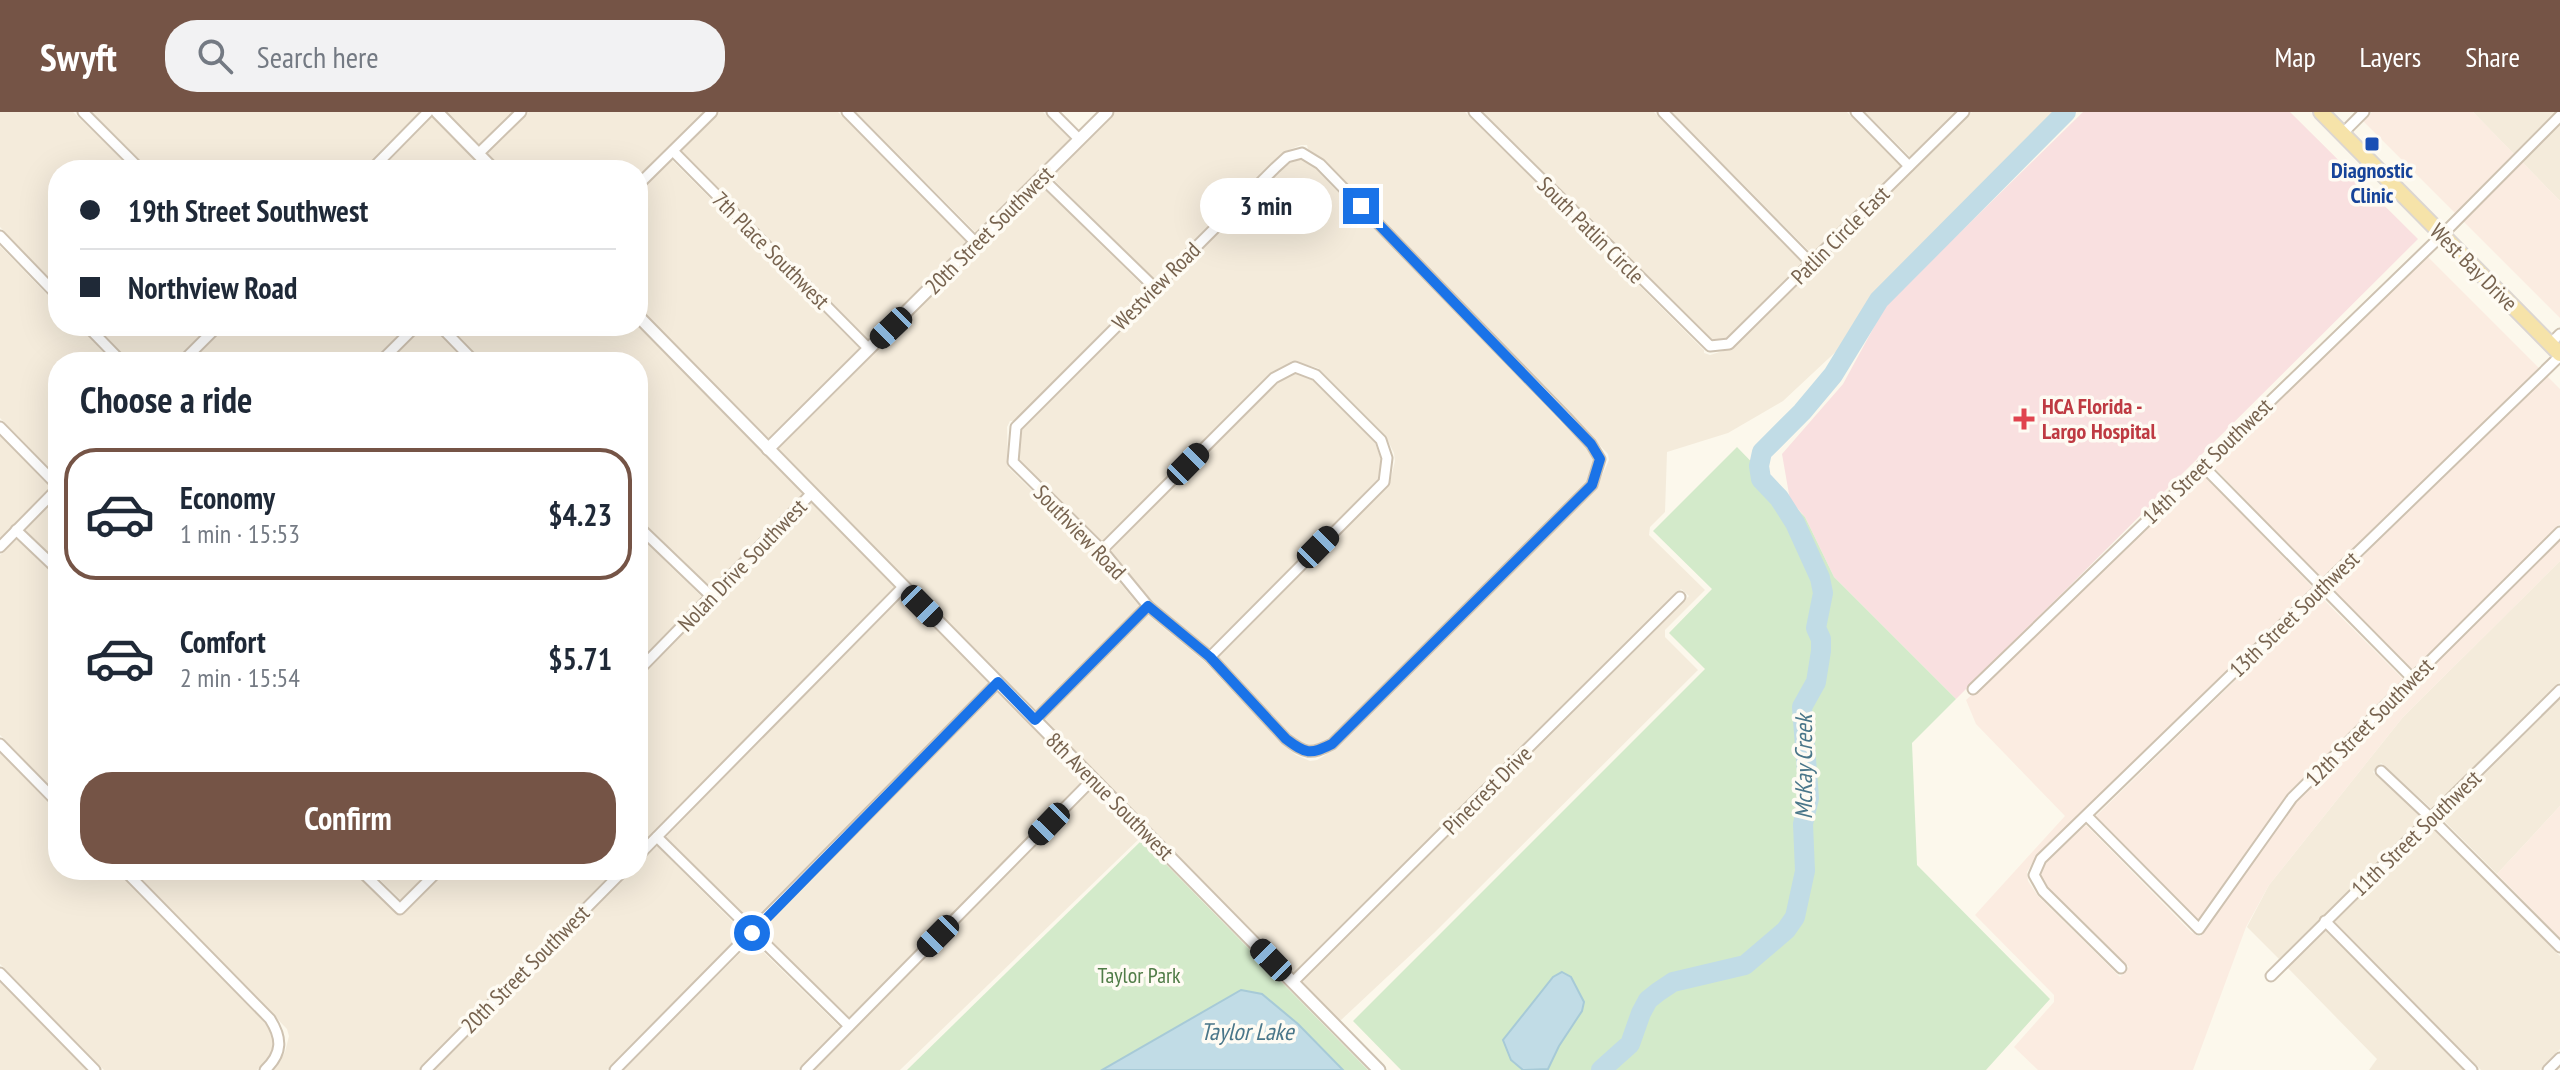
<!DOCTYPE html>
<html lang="en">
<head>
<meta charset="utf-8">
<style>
	body { margin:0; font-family:"PT Sans Narrow",sans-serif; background:#f2f2f3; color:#1f2937; height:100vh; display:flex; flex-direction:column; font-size:30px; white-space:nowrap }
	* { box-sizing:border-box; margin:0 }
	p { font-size:26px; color:#747a83 }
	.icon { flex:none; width:44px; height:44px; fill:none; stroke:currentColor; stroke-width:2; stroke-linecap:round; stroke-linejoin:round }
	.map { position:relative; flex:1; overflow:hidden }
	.drawer { position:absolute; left:48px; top:240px; width:600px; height:528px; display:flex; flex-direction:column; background:#fff; border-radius:32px; box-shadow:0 8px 32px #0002 }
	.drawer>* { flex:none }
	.hud { position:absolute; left:48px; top:48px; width:600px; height:176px; border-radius:32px; box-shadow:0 8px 32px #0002; display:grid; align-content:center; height:176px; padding:0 32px; background:#fff }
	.end { position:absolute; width:36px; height:36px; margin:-18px; border:10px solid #1a73e8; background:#fff; box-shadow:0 0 0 4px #fff }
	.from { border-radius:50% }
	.bubble { position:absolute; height:56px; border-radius:28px; background:#fff; box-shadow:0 8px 32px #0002; font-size:26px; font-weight:700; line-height:56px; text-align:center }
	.car { position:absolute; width:24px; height:48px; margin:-24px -12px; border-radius:10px; box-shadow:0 0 6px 2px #0007; background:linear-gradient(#222 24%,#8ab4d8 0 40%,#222 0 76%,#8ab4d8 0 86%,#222 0) }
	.hud b { display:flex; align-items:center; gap:28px; height:76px; font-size:30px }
	.hud b+b { border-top:2px solid #e0e1e3 }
	.hud i { width:20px; height:20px; background:#1f2937 }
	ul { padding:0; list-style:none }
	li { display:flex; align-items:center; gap:24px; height:132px; margin:0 16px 12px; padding:0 16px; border:4px solid transparent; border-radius:32px }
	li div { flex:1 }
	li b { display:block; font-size:30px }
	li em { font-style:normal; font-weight:700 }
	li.selected { border-color:#755446 }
	li>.icon { width:72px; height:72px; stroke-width:1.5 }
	h2 { padding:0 32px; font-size:36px; line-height:96px }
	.cta { display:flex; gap:16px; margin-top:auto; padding:16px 32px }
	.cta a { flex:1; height:92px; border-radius:32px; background:#755446; color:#fff; font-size:32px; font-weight:700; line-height:92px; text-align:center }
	header { display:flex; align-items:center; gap:48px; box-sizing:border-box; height:112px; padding:0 40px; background:#755446; color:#fff }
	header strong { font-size:38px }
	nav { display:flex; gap:44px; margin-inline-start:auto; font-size:28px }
	.search { width:560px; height:72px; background:#f2f2f3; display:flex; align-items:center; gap:20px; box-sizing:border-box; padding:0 28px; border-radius:32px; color:#747a83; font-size:30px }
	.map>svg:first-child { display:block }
</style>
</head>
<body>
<header>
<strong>Swyft</strong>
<div class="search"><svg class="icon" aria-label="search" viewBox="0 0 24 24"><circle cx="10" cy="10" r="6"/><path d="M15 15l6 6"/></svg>Search here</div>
<nav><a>Map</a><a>Layers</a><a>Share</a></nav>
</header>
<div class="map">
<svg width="2560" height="958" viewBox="0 0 2560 958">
	<rect width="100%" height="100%" fill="#fcf8ec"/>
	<g fill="#f4ebdb">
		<path d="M0 0H73L132 58H58V175L0 115Z"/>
		<path d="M92 0H420L363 58H150Z"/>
		<path d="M446 0H513L479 34Z"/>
		<path d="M529 0H704L638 65V58H503L487 42Z"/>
		<path d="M720 0H838L969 132 870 229 681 39Z"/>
		<path d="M856 0H1043L1071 28 978 123Z"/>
		<path d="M1115 0H1465L1704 238V241L1710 243 1733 236 1972 0H2056L2000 75 1883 189 1860 232 1843 233 1783 289 1728 321 1667 340 1665 400 1650 415 1649 423 1705 478 1665 518V525L1698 558 1434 821 1340 909 1301 870 1689 484 1681 477 1293 862 1043 607 1148 503 1205 550 1282 632 1296 643 1310 649 1317 648 1337 636 1596 377 1609 348 1608 342 1324 48 1308 37 1307 33H1301L1286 39 1271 52 1154 167 1051 65Z"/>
		<path d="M1483 0H1654L1803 151 1727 226 1712 228Z"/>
		<path d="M1672 0H1847L1901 54 1812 142Z"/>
		<path d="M1865 0H1956L1910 45Z"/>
		<path d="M2473 0H2556L2514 42Z"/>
		<path d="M432 4 485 58H380Z"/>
		<path d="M2560 12V89L2522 50Z"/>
		<path d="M1301 47 1316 57 1561 310 1586 336 1594 348 1587 370 1329 627 1313 634 1303 632 1290 622 1218 545 1390 370 1395 349 1394 341 1385 323 1318 256 1292 249 1270 262 1102 430 1019 348 1021 317 1278 60 1290 51Z"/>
		<path d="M672 48 861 238 769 328 638 195V81Z"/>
		<path d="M1042 75 1145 176 1014 309H1010L1007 315 1008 355 1097 443 1140 495 1035 599 777 337Z"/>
		<path d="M0 134 58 194V214H78L113 250H58V365L0 306Z"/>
		<path d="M96 214H210L174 250H130Z"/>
		<path d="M226 214H408L372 250H190Z"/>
		<path d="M424 214H431L466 250H388Z"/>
		<path d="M449 214H638L803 382 712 476 638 405V250H484Z"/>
		<path d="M1295 261 1312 268 1375 331 1381 347 1378 367 1210 537 1153 490 1110 438 1278 271Z"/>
		<path d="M0 324 51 375 0 427Z"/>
		<path d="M58 384V449L25 418Z"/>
		<path d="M812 390 895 475 638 736V567Z"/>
		<path d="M638 423 703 486 638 551Z"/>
		<path d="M16 427 58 467V682L0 623V443Z"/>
		<path d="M2560 449V570L2433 698 2381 651 2373 660 2423 707 2279 847 2247 815 2269 773 2403 605Z"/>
		<path d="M903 483 989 571 753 812 666 725Z"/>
		<path d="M997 579 1085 668 850 906 761 820Z"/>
		<path d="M2560 586V694L2497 762 2441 706Z"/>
		<path d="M0 641 58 700V758H115L265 911 274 925 273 937 269 946 257 958H104L0 852Z"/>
		<path d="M1093 676 1141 725 900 958H814Z"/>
		<path d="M2432 715 2560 844V937L2540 958H2481L2334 809Z"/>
		<path d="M657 734 744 821 607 958H433L633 758H638V753Z"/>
		<path d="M133 758H351L396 801H404L447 758H616L419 958H274L285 940 289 924 287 917Z"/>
		<path d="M370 758H431L401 788Z"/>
		<path d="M2325 818 2463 958H2369L2377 947 2287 855Z"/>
		<path d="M752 829 840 915 798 958H624Z"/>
		<path d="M0 870 86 958H0Z"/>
	</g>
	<g fill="#fbece1">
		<path d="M2056 0H2075L2000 75Z"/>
		<path d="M2372 0H2473L2514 42 2455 101 2363 9Z"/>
		<path d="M2522 50 2560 89V206L2463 109Z"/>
		<path d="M2427 144 2539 256 2322 467 2211 352Z"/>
		<path d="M2547 264 2560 277V412L2413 558 2330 476Z"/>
		<path d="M2202 361 2313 476 2037 743 2027 760 2028 769 2038 784 2120 865 2129 855 2048 775 2041 763 2045 751 2086 713 2191 820 2200 825 2296 690 2560 428V449L2403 605 2269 773 2246 815 2193 958H2038L2014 935 2054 890V883L1975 803 2065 704 1976 612 1966 588 2025 535Z"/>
		<path d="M2321 485 2404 568 2287 683 2198 808 2096 704Z"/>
		<path d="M2560 694V826L2497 762Z"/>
	</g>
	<path fill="#f9e0e0" d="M2083 0H2290L2418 127 1956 587 1834 465 1805 405 1790 388 1782 342 1843 272 1886 193Z"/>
	<g fill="#d3eaca">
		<path d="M1737 335 1805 405 1834 465 1956 587 1912 631 1917 753 2050 887 1986 958H1401L1353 909 1705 557 1669 521 1712 477 1653 419Z"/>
		<path d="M1142 728 1368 958H907Z"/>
	</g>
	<g fill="#c1dce6" stroke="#a7cad7" stroke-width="2">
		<path d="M1562 860 1571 865 1584 890 1582 899 1559 934 1548 957 1523 958 1511 948 1503 928 1553 865Z"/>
		<path d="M1241 878 1262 882 1298 912 1343 958H1102Z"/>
	</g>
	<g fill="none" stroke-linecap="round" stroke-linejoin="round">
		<path stroke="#c1dce6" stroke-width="20" d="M1601 958 1630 932 1641 901 1648 888 1658 880 1673 870 1745 853 1786 818 1795 805 1805 759 1803 712 1809 686 1802 595 1816 570 1821 539V527L1816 516 1823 481 1820 466 1795 411 1779 386 1761 367 1759 354 1762 340 1802 300 1833 263 1879 188 2066 0"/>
		<g stroke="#cec2b1" stroke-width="13">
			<g id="minor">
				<path d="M83 0 141 58"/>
				<path d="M847 0 977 132"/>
				<path d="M1052 0 1079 27"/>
				<path d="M1474 0 1710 234 1729 232 1964 0"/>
				<path d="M1663 0 1811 151"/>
				<path d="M1856 0 1909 54"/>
				<path d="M2342 22 2364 0"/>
				<path d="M673 39 869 237"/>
				<path d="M1302 41 1320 52 1566 305 1591 332 1600 347 1592 373 1332 632C1310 643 1306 642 1286 627L1210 545 1148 494 1102 438 1013 350 1016 315 1275 56 1287 45Z"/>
				<path d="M478 42 521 0"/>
				<path d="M371 58 428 0"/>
				<path d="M1042 66 1154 175"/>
				<path d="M638 73 712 0"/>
				<path d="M0 124 58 184"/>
				<path d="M87 214 122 250"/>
				<path d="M440 214 475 250"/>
				<path d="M2550 232 2560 222"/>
				<path d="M182 250 218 214"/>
				<path d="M380 250 416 214"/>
				<path d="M0 315 58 374"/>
				<path d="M2202 353 2413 567"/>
				<path d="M638 414 712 485"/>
				<path d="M16 418 58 458"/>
				<path d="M0 435 58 376"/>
				<path d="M1102 438 1274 266 1295 255 1316 263 1381 328 1387 346 1384 370 1210 545"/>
				<path d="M638 559 812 381"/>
				<path d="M1973 577 2442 123 2560 4"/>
				<path d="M1035 608 1148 494"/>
				<path d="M0 632 58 691"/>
				<path d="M2381 659 2432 707 2560 835"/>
				<path d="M2087 704 2199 817 2292 686 2560 420"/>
				<path d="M657 725 849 914"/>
				<path d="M638 744 904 474"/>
				<path d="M124 758 270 907C282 926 283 941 265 958"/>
				<path d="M360 758 400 797 439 758"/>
				<path d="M2325 809 2472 958"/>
				<path d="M2121 856 2043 779 2034 763 2041 747 2560 244"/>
				<path d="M0 861 95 958"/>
				<path d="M2271 864 2560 578"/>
				<path d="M1293 870 1680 485"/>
				<path d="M426 958 624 758"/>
				<path d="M615 958 998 570"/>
				<path d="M806 958 1093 667"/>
				<path d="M2548 958 2560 946"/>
			</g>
		</g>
		<g stroke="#cec2b1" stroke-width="15">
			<g id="tertiary">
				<path d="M437 0 494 58"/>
				<path d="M638 204 1379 958"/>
				<path d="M768 337 1107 0"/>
			</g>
		</g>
		<g stroke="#dcd6d1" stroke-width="18">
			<path id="primary" d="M2321 0 2560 242"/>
		</g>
		<use href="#minor" stroke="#fff" stroke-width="9"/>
		<use href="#tertiary" stroke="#fff" stroke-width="11"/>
		<use href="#primary" stroke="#f6e3a9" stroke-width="14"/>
	</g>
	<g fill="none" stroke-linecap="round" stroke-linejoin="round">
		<path stroke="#1a73e8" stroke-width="10" d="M752 821 998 570 1035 608 1148 494 1210 545 1286 627C1306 642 1310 643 1332 632L1592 373 1600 347 1591 332 1361 94"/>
	</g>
	<rect fill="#1a4fb4" stroke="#fefbf3" stroke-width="3" x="2364" y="24" width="16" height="16" rx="4"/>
	<path fill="#e0444e" stroke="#fefbf3" stroke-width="3" d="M2020 295h8v8h8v8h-8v8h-8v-8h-8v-8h8z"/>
	<g text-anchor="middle" stroke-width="7" stroke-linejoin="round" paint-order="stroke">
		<g font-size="22" font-weight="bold" fill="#164399" stroke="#fefbf3">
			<text x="2372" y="66">Diagnostic<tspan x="2372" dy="25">Clinic</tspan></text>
		</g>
		<g font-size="22" fill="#77634f" stroke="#fefbf3">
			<text transform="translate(989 118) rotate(-45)" y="8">20th Street Southwest</text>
			<text transform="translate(1591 118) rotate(45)" y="8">South Patlin Circle</text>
			<text transform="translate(1840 123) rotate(-45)" y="8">Patlin Circle East</text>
			<text transform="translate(771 138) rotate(45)" y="8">7th Place Southwest</text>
			<text transform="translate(2474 155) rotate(45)" y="8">West Bay Drive</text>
			<text transform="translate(1156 174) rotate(-45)" y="8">Westview Road</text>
			<text transform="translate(2207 349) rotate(-44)" y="8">14th Street Southwest</text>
			<text transform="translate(1080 420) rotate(46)" y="8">Southview Road</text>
			<text transform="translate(742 453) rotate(-46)" y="8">Nolan Drive Southwest</text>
			<text transform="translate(2294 502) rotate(-44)" y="8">13th Street Southwest</text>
			<text transform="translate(2369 610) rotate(-45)" y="8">12th Street Southwest</text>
			<text transform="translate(1487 678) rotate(-45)" y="8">Pinecrest Drive</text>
			<text transform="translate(1110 684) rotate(45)" y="8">8th Avenue Southwest</text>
			<text transform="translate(2416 721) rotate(-44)" y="8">11th Street Southwest</text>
			<text transform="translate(525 857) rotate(-45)" y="8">20th Street Southwest</text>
		</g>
		<g font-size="22" font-weight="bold" fill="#be3a42" stroke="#fefbf3" text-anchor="start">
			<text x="2042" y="302">HCA Florida -<tspan x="2042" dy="25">Largo Hospital</tspan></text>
		</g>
		<g font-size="22" fill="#507c47" stroke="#fefbf3">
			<text x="1139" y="871">Taylor Park</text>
		</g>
		<g font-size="24" font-style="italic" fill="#497689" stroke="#fefbf3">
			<text transform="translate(1804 655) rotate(-90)" y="8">McKay Creek</text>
			<text x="1247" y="928">Taylor Lake</text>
		</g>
	</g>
</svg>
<i class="end from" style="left:752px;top:821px"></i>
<i class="end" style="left:1361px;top:94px"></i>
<div class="bubble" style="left:1200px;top:66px;width:132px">3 min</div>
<i class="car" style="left:891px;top:216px;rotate:226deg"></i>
<i class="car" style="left:1188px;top:352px;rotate:45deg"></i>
<i class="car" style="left:1318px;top:435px;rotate:45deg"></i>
<i class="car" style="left:922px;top:494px;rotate:135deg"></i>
<i class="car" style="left:1049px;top:712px;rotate:224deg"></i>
<i class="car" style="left:938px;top:824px;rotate:225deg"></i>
<i class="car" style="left:1271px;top:848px;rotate:316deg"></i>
<div class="hud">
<b><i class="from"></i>19th Street Southwest</b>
<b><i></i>Northview Road</b>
</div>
<section class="drawer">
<h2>Choose a ride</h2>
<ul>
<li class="selected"><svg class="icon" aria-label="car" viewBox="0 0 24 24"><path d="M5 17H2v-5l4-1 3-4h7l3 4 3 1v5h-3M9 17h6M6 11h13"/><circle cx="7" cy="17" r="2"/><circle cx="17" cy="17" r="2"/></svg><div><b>Economy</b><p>1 min · 15:53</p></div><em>$4.23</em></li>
<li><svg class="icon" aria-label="car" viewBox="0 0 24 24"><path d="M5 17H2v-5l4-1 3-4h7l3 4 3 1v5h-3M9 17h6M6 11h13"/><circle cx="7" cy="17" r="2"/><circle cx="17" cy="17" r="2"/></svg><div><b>Comfort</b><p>2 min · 15:54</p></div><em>$5.71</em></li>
</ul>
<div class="cta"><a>Confirm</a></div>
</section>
</div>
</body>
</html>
